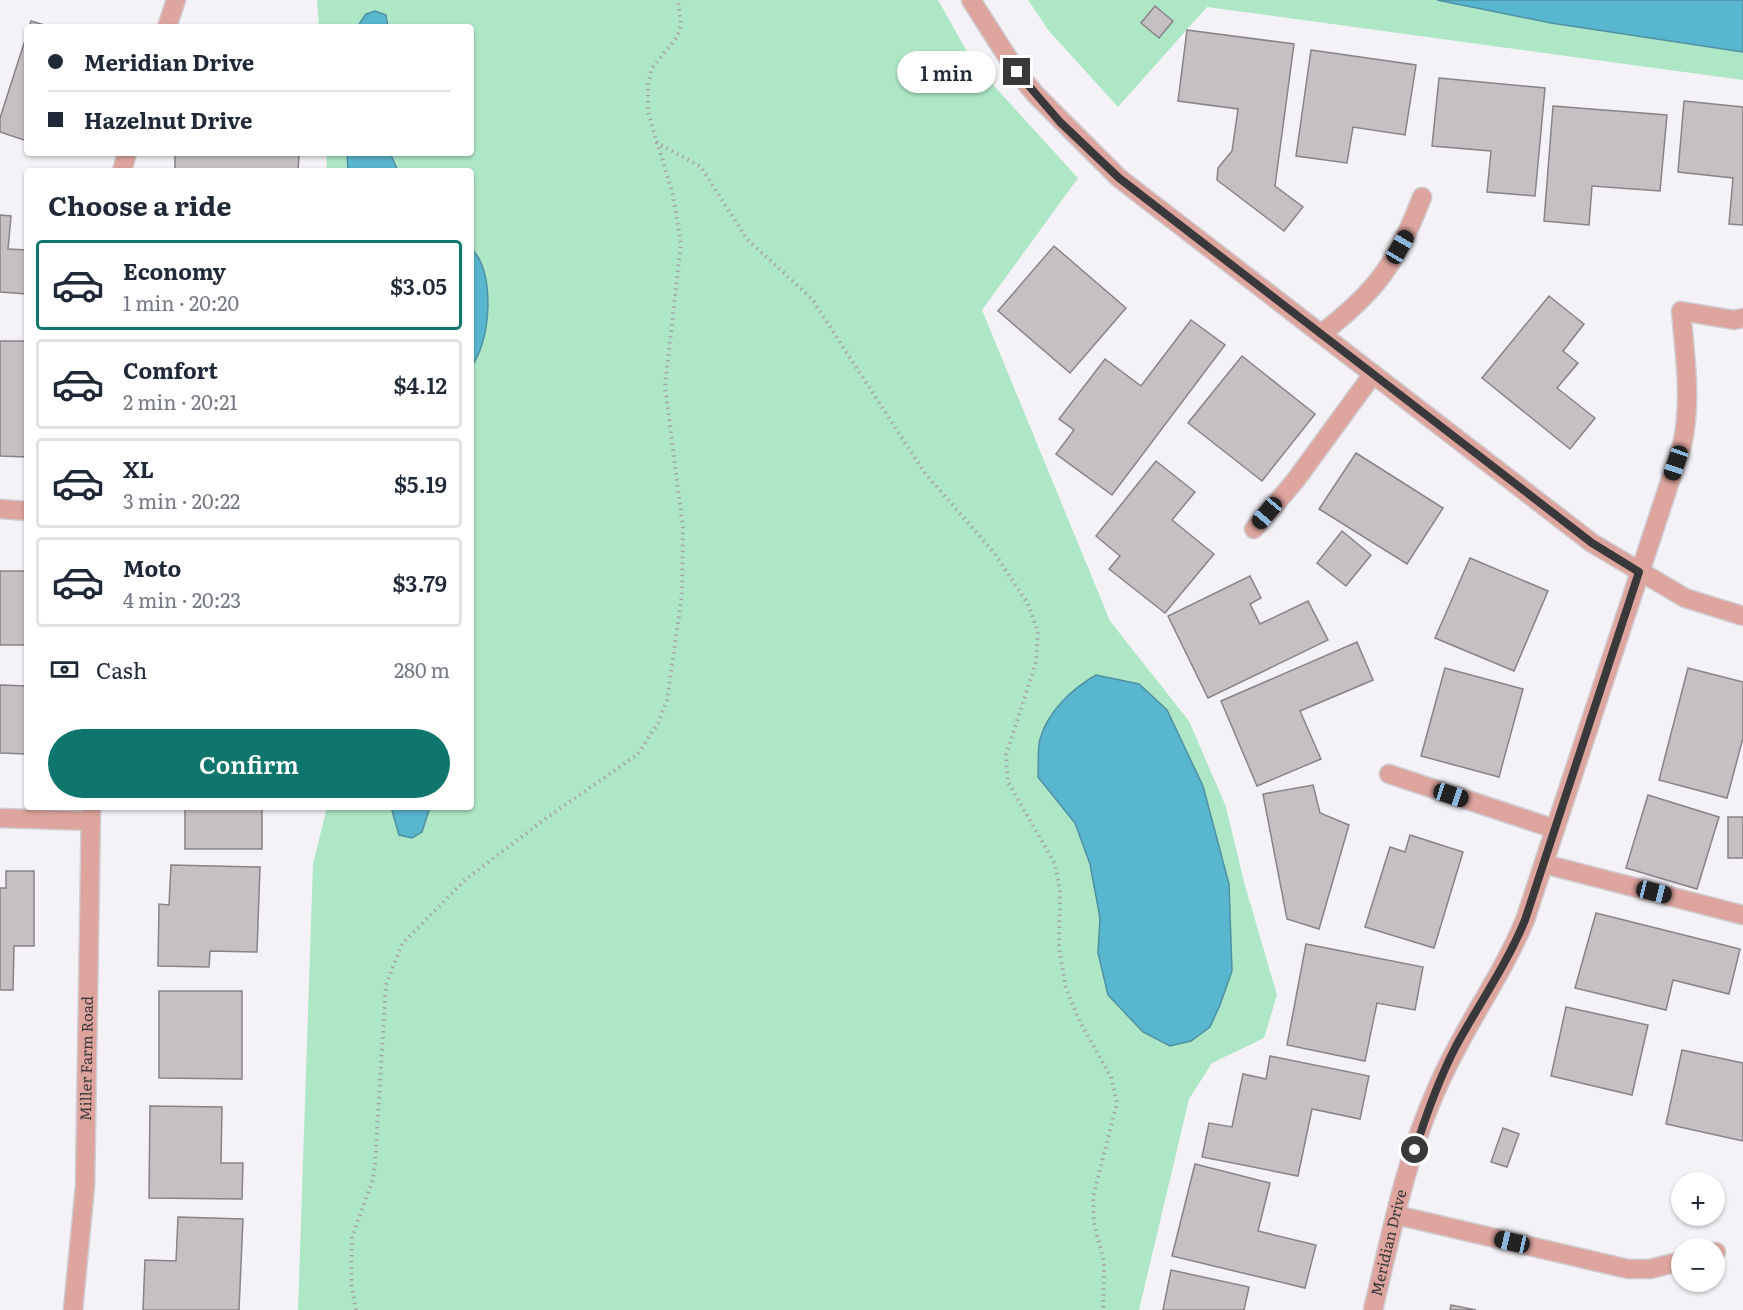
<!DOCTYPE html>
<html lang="en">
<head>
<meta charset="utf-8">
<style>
	body { margin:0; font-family:Literata,serif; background:#f6f6f7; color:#1f2937; height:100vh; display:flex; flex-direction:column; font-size:22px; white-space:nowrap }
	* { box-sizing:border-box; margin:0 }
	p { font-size:20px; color:#747a83 }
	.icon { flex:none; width:33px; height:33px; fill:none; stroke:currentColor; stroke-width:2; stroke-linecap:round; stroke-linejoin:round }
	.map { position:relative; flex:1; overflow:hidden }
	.drawer { position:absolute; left:24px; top:168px; width:450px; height:642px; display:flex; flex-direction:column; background:#fff; border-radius:6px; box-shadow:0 2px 4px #0004 }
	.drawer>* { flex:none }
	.hud { position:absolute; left:24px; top:24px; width:450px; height:132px; border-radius:6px; box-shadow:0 2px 4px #0004; display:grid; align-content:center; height:132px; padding:0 24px; background:#fff }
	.buttons { position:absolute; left:1671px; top:1172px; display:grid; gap:12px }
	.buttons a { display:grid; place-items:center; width:54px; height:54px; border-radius:50%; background:#fff; box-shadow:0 2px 4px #0004; font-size:30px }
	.end { position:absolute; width:27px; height:27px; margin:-14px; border:8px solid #39393b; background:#fff; box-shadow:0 0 0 3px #fff }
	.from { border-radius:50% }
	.bubble { position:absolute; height:42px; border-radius:21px; background:#fff; box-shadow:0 2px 4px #0004; font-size:20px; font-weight:600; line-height:42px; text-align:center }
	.car { position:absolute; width:18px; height:36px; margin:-18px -9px; border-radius:8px; box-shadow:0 0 4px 2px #0007; background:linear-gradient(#222 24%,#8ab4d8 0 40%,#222 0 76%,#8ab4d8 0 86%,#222 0) }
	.hud b { display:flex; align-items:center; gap:21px; height:57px; font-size:22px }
	.hud b+b { border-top:2px solid #e0e1e3 }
	.hud i { width:15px; height:15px; background:#1f2937 }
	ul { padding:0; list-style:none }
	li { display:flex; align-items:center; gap:18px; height:90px; margin:0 12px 9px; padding:0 12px; border:3px solid #e0e1e3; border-radius:6px }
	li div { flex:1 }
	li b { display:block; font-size:22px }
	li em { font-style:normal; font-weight:600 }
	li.current { border-color:#0f766e }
	li>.icon { width:54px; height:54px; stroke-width:1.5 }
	h2 { padding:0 24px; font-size:27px; line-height:72px }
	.pay { display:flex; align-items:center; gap:15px; height:66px; padding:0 24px; font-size:22px }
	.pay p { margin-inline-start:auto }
	.primary-button { display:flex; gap:12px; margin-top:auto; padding:12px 24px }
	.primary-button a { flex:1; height:69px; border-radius:36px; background:#0f766e; color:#fff; font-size:24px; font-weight:600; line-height:69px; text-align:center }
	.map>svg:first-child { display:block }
</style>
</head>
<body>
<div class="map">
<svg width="1743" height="1310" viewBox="0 0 1743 1310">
	<rect width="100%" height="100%" fill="#f4f2f7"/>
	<g fill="#ade7c6">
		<path d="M317 0H938L974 64 1078 178 982 310 1110 621 1189 721 1226 807 1244 882 1277 995 1264 1038 1212 1063 1189 1099 1139 1310H298L313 864 327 807H471V171H327L326 153H471V27H319Z"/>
		<path d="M1028 0H1743V80L1207 7 1118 107 1049 31Z"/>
	</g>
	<g fill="#58b6ce" stroke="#4f90a2" stroke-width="1.5">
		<path d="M1437 0H1743V52L1551 23Z"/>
		<path d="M375 11 386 15 388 27H357L366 14Z"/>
		<path d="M347 153H390L398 171H348Z"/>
		<path d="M471 248C496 271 491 342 471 367Z"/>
		<path d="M1096 675 1139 684 1167 710 1203 786 1229 884 1232 971 1220 1005 1210 1027 1191 1041 1170 1046 1143 1032 1108 995 1098 953 1100 918 1090 864 1075 823 1038 777C1039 765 1037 750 1040 739 1048 711 1072 689 1096 675Z"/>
		<path d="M391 807H430L422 832 412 838 399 835Z"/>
	</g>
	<g fill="#c5c0c3" stroke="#878386" stroke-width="1.5">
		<path d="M1155 6 1173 21 1159 38 1141 23Z"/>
		<path d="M31 21 51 27H29Z"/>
		<path d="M1187 30 1294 44 1275 186 1303 207 1284 231 1217 180 1218 168 1232 151 1238 109 1178 101Z"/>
		<path d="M27 34V141L0 132V118Z"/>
		<path d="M1311 50 1416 65 1405 135 1353 127 1347 163 1296 156Z"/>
		<path d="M1439 78 1545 88 1535 196 1487 192 1491 151 1432 146Z"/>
		<path d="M1684 101 1743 107V225L1729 224 1733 178 1678 172Z"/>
		<path d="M1553 106 1667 115 1660 191 1592 186 1589 225 1544 221Z"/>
		<path d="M175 153H285V155H299L298 171H175Z"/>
		<path d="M0 215 11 216 8 249 27 250V294L0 292Z"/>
		<path d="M1054 246 1126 308 1070 373 998 311Z"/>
		<path d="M1549 296 1584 324 1563 351 1578 363 1557 388 1595 418 1570 449 1482 378Z"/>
		<path d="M1191 320 1225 345 1112 495 1056 454 1074 430 1059 419 1105 359 1141 386Z"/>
		<path d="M0 341H27V457L0 456Z"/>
		<path d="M1242 356 1315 414 1262 481 1188 423Z"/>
		<path d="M1356 453 1443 508 1407 564 1319 509Z"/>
		<path d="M1156 461 1195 492 1172 520 1214 554 1165 613 1109 569 1120 556 1096 536Z"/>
		<path d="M1342 531 1371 555 1346 586 1317 563Z"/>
		<path d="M1470 558 1548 591 1514 671 1435 638Z"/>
		<rect x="0" y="571" width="27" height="74"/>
		<path d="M1250 576 1261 598 1250 604 1260 624 1308 601 1328 640 1208 698 1168 616Z"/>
		<path d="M1357 642 1373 680 1300 711 1321 759 1257 786 1221 701Z"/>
		<path d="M1445 668 1523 689 1499 777 1421 756Z"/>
		<path d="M1688 668 1743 682V738L1727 798 1659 780Z"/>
		<path d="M0 685 27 686V754L0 753Z"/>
		<path d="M1313 785 1320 813 1349 825 1319 929 1287 919 1263 794Z"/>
		<path d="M1648 795 1719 817 1697 889 1626 868Z"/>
		<rect x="185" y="807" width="77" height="42"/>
		<rect x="1728" y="817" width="15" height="41"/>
		<path d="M1410 835 1463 852 1434 948 1365 927 1390 847 1405 852Z"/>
		<path d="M171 865 260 867 257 952 210 951 209 967 158 966 159 904 169 905Z"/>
		<path d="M6 871H34V946H14L13 990H0V888H6Z"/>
		<path d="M1596 913 1740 949 1729 994 1673 980 1666 1010 1575 988Z"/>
		<path d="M1306 944 1423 967 1415 1010 1377 1003 1365 1061 1287 1045Z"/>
		<path d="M159 991H242V1079L159 1078Z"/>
		<path d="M1566 1007 1648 1025 1632 1095 1551 1076Z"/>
		<path d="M1682 1050 1743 1063V1141L1666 1124Z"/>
		<path d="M1270 1056 1369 1076 1360 1119 1312 1109 1298 1176 1202 1157 1209 1123 1232 1127 1243 1074 1266 1079Z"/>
		<path d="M150 1106 222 1107 221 1163H243L242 1199 149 1198Z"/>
		<path d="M1503 1128 1519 1134 1507 1167 1491 1162Z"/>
		<path d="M1195 1164 1270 1183 1258 1231 1316 1245 1305 1288 1172 1256Z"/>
		<path d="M178 1217 243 1219 239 1310H143L145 1260 176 1261Z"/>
		<path d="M1171 1270 1249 1287 1244 1310H1163Z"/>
		<path d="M1451 1305 1476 1310H1450Z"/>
	</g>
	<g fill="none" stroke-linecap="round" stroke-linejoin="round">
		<g stroke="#cfcdd1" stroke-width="21">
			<g id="minor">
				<path d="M971 0 1017 72 1035 94 1119 178 1592 543 1685 598 1743 616"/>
				<path d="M167 27 176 0"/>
				<path d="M122 171 127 153"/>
				<path d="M1321 334C1376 292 1397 263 1422 197"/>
				<path d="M0 509 27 511"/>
				<path d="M1254 529 1295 481 1373 374"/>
				<path d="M1389 774 1555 829"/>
				<path d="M0 818 91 821"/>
				<path d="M1544 864 1743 915"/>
				<path d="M1396 1215 1628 1269H1650L1682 1261"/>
				<path d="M1714 1252H1716"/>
				<path id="s1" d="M73 1310 85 1186 91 807"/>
				<path id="s2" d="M1373 1310C1391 1235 1406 1156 1438 1086 1463 1028 1501 978 1525 920L1682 445C1692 401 1685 356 1681 311L1734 320 1743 318"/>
			</g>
		</g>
		<g stroke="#a5a4a8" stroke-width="4" stroke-dasharray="1.5 4.5" stroke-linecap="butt">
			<path d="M656 142 701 167 747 239 812 299 924 472 995 554 1028 604 1038 632 1036 662 1006 755 1008 782 1055 864 1060 891 1059 948 1066 988 1080 1022 1111 1077 1117 1103 1093 1197 1094 1223 1104 1262 1103 1310"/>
			<path d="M356 1310 351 1282 352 1237 373 1179 375 1163 386 985 402 944 465 880 545 819 638 754 658 723 667 700 682 595 683 528 665 386 681 243 673 195 648 112V84L652 68 677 37 681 25 678 0"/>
		</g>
		<use href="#minor" stroke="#dea49e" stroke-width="18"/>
	</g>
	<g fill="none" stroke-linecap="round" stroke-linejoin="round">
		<path stroke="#39393b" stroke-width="8" d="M1017 72 1060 122 1119 178 1592 543 1639 572 1525 920C1507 964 1479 1004 1456 1046 1439 1079 1426 1115 1415 1150"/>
	</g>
	<g text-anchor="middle" stroke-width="6" stroke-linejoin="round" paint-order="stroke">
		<g font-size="15" fill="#39393b" stroke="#fff">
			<text dy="5" stroke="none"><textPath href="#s1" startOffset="252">Miller Farm Road</textPath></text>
			<text dy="5" stroke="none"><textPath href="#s2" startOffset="69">Meridian Drive</textPath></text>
		</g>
	</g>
</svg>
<div class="buttons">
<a>+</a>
<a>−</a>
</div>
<i class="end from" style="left:1415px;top:1150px"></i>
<i class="end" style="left:1017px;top:72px"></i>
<div class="bubble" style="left:897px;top:51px;width:99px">1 min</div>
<i class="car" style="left:1400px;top:247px;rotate:30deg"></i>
<i class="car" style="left:1676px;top:463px;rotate:199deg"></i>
<i class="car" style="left:1267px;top:513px;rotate:220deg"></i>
<i class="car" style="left:1451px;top:795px;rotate:108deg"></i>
<i class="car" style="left:1654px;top:892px;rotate:104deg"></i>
<i class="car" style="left:1512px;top:1242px;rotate:283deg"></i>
<div class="hud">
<b><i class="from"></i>Meridian Drive</b>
<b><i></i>Hazelnut Drive</b>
</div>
<section class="drawer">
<h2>Choose a ride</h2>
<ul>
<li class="current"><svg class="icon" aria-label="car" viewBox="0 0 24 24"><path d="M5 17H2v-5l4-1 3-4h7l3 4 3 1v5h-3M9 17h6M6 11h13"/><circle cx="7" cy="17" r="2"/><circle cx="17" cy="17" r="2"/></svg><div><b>Economy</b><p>1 min · 20:20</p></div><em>$3.05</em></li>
<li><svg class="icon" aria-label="car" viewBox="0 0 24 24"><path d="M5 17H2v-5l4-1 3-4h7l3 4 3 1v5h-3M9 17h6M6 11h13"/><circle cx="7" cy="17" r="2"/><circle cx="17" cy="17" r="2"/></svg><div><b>Comfort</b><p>2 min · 20:21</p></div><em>$4.12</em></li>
<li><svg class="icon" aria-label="car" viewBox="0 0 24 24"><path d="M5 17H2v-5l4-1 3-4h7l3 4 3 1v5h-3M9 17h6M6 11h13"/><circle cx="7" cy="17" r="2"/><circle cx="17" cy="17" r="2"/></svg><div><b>XL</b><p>3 min · 20:22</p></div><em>$5.19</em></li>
<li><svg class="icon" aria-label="car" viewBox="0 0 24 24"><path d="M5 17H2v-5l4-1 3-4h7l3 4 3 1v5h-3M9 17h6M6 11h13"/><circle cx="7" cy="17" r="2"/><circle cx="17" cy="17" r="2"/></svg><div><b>Moto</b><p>4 min · 20:23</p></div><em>$3.79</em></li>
</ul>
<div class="pay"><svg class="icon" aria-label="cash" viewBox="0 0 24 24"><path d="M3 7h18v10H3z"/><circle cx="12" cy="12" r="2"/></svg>Cash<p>280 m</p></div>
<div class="primary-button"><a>Confirm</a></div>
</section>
</div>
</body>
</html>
